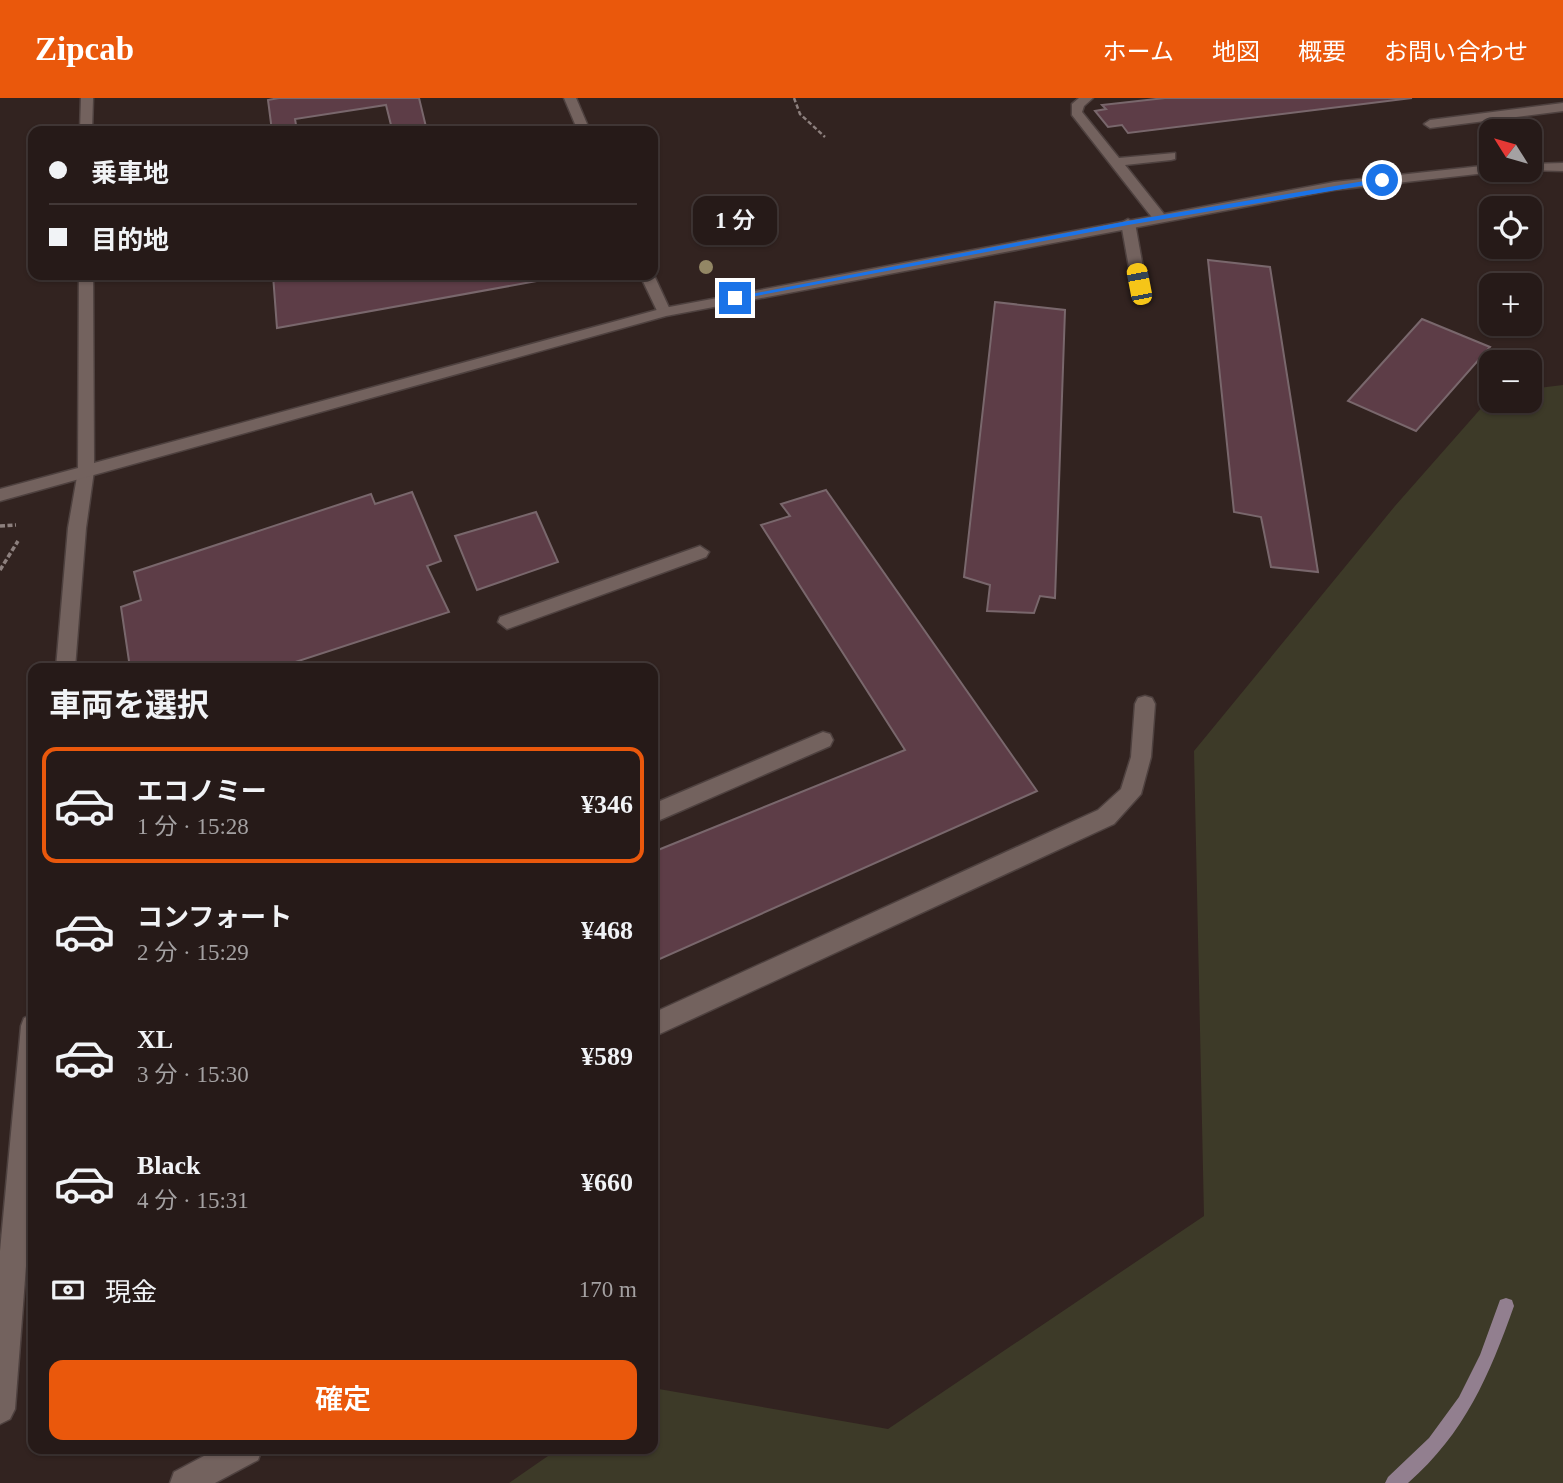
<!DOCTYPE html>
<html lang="ja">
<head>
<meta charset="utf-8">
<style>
	body { margin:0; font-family:"Times New Roman","Noto Sans JP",serif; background:#322725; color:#f1f3f6; height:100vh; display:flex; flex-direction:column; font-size:26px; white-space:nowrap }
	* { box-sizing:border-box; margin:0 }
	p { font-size:23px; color:#a4a1a2 }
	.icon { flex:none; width:38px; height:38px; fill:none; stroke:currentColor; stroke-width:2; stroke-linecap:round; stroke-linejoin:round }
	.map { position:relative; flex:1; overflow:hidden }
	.panel { position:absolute; left:28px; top:565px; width:630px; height:791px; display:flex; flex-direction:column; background:#261a18; border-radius:14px; box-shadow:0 2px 5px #0004,0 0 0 2px #423837 }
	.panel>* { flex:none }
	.guide { position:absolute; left:28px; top:28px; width:630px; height:154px; border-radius:14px; box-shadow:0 2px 5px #0004,0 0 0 2px #423837; display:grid; align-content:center; height:154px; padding:0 21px; background:#261a18 }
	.needle { width:46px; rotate:307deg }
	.fabs { position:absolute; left:1479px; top:21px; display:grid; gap:14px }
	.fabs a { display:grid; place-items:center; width:63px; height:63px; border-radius:14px; background:#261a18; box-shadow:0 2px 5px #0004,0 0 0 2px #423837; font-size:35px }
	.end { position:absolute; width:32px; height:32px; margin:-16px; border:9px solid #1a73e8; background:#fff; box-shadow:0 0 0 4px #fff }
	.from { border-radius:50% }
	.bubble { position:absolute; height:49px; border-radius:14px; background:#261a18; box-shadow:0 2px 5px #0004,0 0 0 2px #423837; font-size:23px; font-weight:600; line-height:49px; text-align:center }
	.car { position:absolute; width:21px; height:42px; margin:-21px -10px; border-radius:9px; box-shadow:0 0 5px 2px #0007; background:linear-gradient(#f5c518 24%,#345 0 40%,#f5c518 0 76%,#345 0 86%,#f5c518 0) }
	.guide b { display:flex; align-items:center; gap:24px; height:66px; font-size:26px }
	.guide b+b { border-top:2px solid #423837 }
	.guide i { width:18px; height:18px; background:#f1f3f6 }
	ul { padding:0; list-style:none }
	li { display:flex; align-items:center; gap:21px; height:116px; margin:0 14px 10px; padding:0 7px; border:4px solid transparent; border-radius:14px }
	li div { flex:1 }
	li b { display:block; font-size:26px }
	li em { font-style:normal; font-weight:600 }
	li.selected { border-color:#ea580c }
	li>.icon { width:63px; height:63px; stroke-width:1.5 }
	h2 { padding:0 21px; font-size:32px; line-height:84px }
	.pay { display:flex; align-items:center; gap:18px; height:77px; padding:0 21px; font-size:26px }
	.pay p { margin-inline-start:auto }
	.cta { display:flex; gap:14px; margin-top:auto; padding:14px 21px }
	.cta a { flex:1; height:80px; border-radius:14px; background:#ea580c; color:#fff; font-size:28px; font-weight:600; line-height:80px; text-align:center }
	header { display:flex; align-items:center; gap:42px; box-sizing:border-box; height:98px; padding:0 35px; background:#ea580c; color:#fff }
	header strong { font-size:33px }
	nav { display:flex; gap:38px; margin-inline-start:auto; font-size:24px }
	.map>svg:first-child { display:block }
</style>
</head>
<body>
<header>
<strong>Zipcab</strong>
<nav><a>ホーム</a><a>地図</a><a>概要</a><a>お問い合わせ</a></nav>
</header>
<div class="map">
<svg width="1563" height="1385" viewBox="0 0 1563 1385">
	<rect width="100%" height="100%" fill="#322320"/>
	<path fill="#3d3a28" d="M1563 287V1385H509L558 1351H653V1290L888 1331 1204 1118 1194 653 1395 408 1491 299V303H1530V291Z"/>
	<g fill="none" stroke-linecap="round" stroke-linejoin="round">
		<path fill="#927f8f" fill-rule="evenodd" d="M1506 1200 1512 1202 1514 1208C1489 1278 1465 1335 1408 1385H1385L1388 1379 1429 1340 1459 1299 1480 1257 1500 1202Z"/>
	</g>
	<g fill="#5d3d47" stroke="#79676c" stroke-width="2">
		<path d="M279 0H419L427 33H378L392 31 386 7 295 21 297 33H272L268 2Z"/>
		<path d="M1165 0H1412L1128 35 1122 27 1108 29 1095 13 1106 11 1102 7Z"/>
		<path d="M1208 162 1270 169 1318 474 1271 469 1261 419 1234 414Z"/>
		<path d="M273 177H535L537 183 277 230Z"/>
		<path d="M995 204 1065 212 1055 500 1040 498 1034 515 987 513 990 487 964 479Z"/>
		<path d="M1422 221 1490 249 1416 333 1348 303Z"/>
		<path d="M826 392 1037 693 653 864V754L905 652 761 427 790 418 781 406Z"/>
		<path d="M412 394 441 463 427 468 449 514 277 570H130L121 509 141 502 134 474 371 396 375 406Z"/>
		<path d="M536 414 558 464 477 492 455 438Z"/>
	</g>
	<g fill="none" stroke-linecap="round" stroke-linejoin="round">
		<g stroke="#4e413f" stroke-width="3">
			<g id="service">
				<path d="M564 0H576L590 33H578Z"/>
				<path d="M1079 0H1093L1084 8 1082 14 1119 60 1175 55V61L1171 62 1125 67 1164 116V122H1154L1072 17V6Z"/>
				<path d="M1563 5V13L1430 30 1424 26 1430 22Z"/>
				<path d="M1128 121 1135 125 1146 186 1139 190 1132 186 1121 125Z"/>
				<path d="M653 175 671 214 669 217H659L640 177Z"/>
				<path d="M86 367 94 373 86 430 75 570H56L68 430 78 373Z"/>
				<path d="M700 448 709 454 706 459 507 531 498 524 500 519Z"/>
				<path d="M1145 598 1152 600 1155 606 1151 659 1141 696 1114 726 653 939V915L1098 712 1121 691 1131 659 1135 606 1138 600Z"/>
				<path d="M823 634 830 636 833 642 830 648 653 725V706Z"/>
				<path d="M33 916V1077L15 1311 10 1321 0 1326V1153L21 928 24 920Z"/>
				<path d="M217 1351H262L258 1362 215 1385H170L174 1374Z"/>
			</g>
		</g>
		<g stroke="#4e413f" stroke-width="3">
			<g id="tertiary">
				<path d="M81 0H93L92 33H80Z"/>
				<path d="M1563 65V73L1525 72H1530V66Z"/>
				<path d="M1491 67V72L1495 74 1334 92 666 218 0 403V391L78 370 79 177H93L94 365 664 210 1334 84Z"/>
			</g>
		</g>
		<path stroke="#8d807e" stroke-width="2.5" stroke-dasharray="4.5 2.5" stroke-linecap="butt" d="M794 0 800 16 825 39"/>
		<g stroke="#8d807e" stroke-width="3.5" stroke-dasharray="5 2.5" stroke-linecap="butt">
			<path d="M0 428 16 427"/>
			<path d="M0 472 18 443"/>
		</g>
		<use href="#service" fill="#73625e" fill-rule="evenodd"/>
		<use href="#tertiary" fill="#73625e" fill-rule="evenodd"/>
	</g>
	<circle fill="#938765" cx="706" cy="169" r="7"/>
	<path fill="#1a73e8" d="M1382 80 1384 84 1128 127 735 202 731 200 1128 123Z"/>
</svg>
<div class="fabs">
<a><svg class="needle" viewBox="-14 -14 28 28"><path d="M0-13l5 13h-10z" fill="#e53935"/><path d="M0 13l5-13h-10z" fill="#a4a1a2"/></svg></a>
<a><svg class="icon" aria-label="locate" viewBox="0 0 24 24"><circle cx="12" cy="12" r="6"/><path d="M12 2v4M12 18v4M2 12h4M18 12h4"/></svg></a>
<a>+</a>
<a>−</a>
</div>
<i class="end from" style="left:1382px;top:82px"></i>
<i class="end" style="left:735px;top:200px"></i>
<div class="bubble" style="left:693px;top:98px;width:84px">1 分</div>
<i class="car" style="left:1139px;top:186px;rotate:349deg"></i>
<div class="guide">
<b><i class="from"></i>乗車地</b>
<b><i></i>目的地</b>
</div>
<section class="panel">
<h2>車両を選択</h2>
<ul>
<li class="selected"><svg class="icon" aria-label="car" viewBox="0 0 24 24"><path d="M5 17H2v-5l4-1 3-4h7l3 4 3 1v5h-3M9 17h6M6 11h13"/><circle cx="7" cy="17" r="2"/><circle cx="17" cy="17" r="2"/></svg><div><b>エコノミー</b><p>1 分 · 15:28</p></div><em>¥346</em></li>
<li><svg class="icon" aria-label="car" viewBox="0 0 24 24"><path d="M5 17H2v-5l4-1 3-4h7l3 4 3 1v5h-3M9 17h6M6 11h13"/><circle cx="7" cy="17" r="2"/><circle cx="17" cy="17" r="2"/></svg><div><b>コンフォート</b><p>2 分 · 15:29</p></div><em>¥468</em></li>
<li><svg class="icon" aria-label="car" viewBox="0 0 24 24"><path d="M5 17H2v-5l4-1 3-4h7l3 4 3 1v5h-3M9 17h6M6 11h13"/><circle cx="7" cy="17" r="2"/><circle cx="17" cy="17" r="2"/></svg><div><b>XL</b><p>3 分 · 15:30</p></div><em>¥589</em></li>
<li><svg class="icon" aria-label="car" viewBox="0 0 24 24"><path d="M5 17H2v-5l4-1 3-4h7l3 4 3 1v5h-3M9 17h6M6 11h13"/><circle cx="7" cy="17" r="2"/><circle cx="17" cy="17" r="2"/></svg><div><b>Black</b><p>4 分 · 15:31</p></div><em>¥660</em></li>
</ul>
<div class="pay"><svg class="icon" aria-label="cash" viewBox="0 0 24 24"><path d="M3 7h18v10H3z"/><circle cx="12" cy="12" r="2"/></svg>現金<p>170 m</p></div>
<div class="cta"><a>確定</a></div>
</section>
</div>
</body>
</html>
